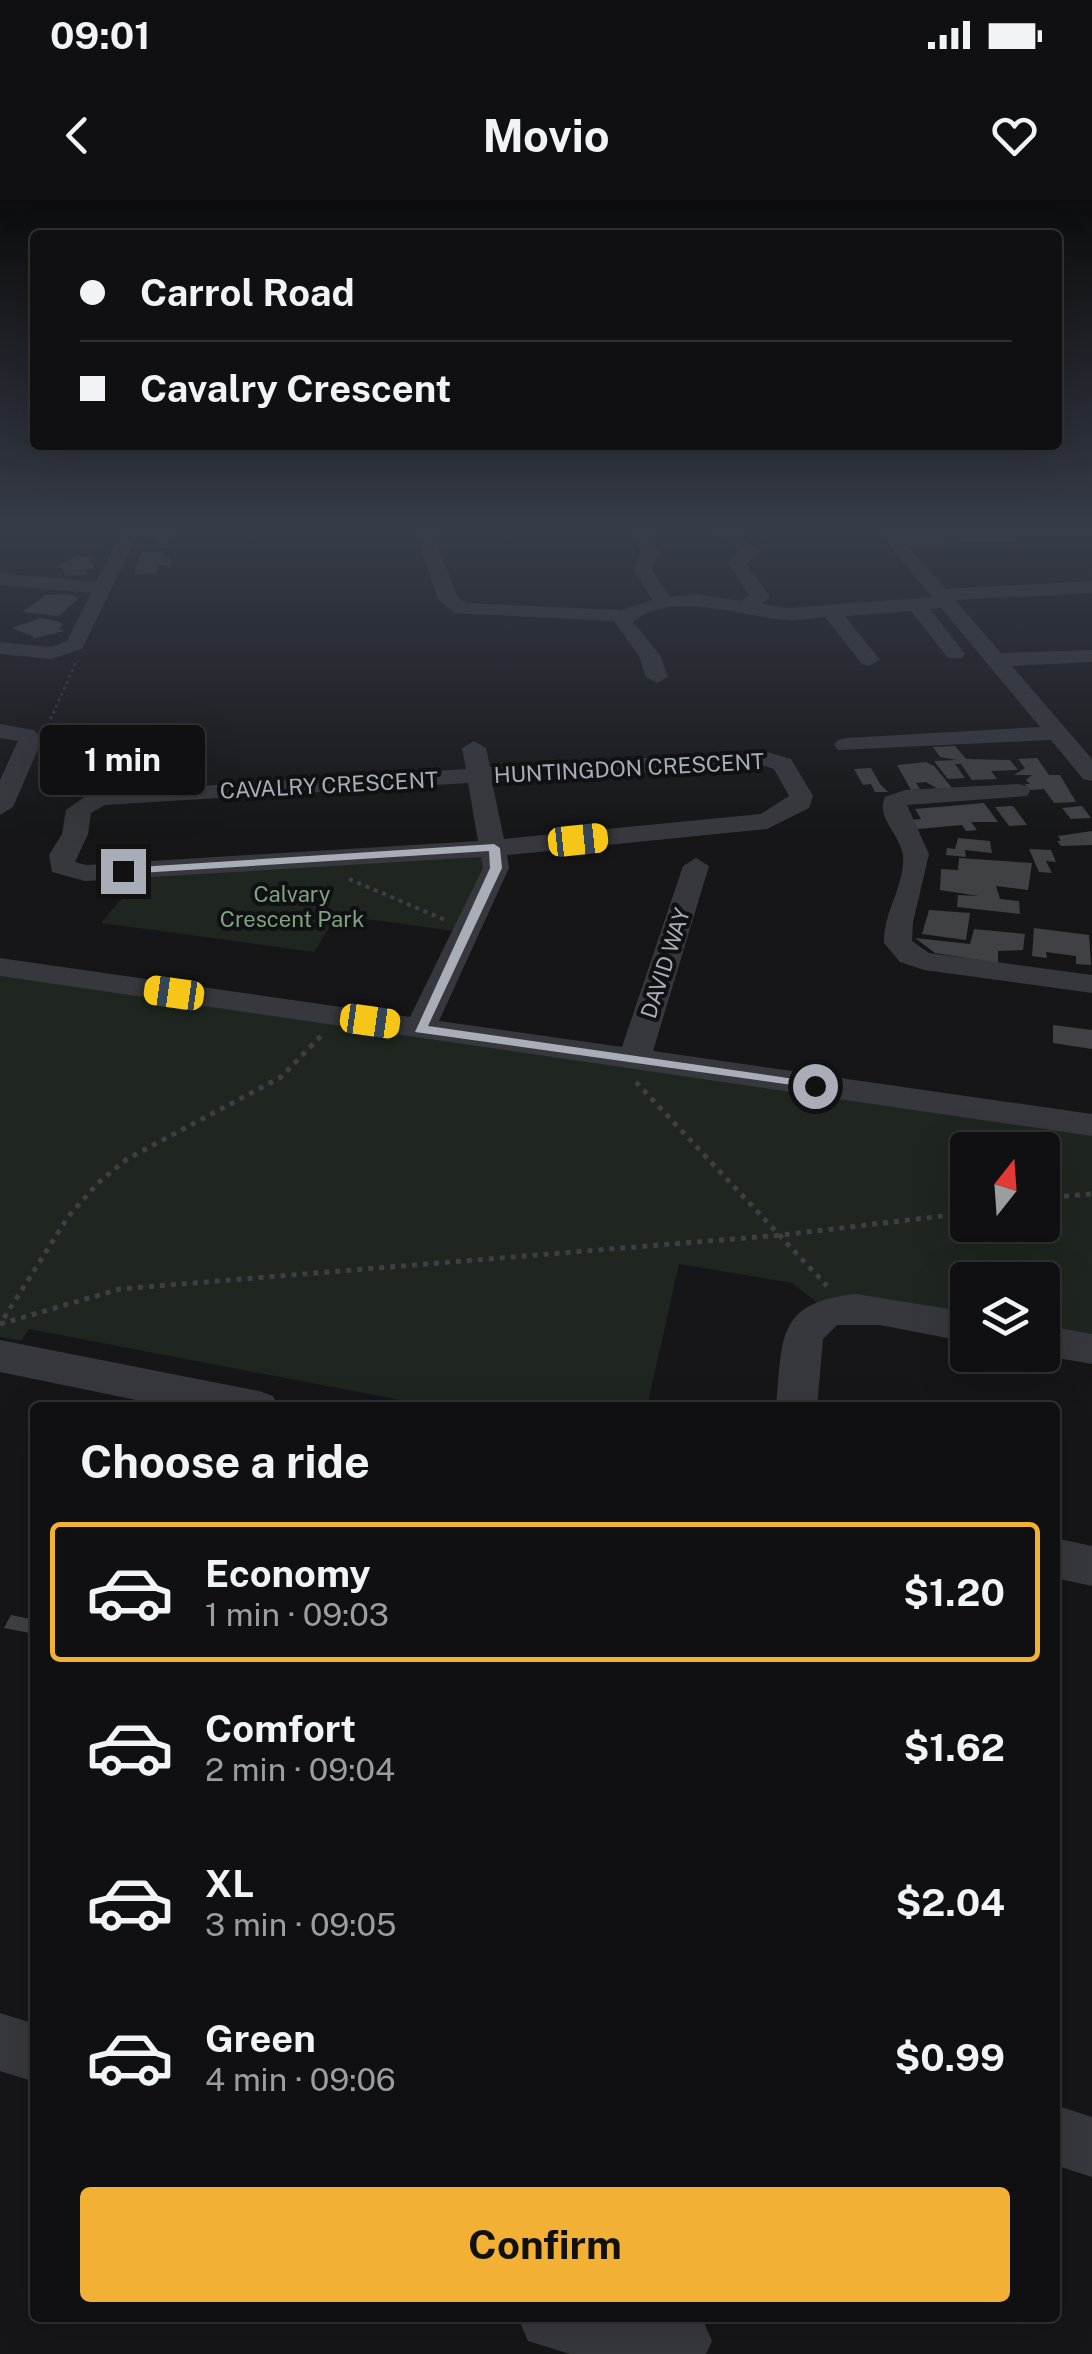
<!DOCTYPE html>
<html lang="en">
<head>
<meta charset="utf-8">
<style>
	body { margin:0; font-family:"Public Sans",sans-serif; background:#19191b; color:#f1f3f6; height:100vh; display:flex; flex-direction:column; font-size:38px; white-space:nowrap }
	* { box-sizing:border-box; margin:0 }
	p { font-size:32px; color:#9c9d9f }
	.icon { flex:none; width:55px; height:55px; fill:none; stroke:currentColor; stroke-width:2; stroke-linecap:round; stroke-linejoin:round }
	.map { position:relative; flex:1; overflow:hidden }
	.drawer { position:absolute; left:30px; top:1202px; width:1030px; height:920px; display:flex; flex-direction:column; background:#101012; border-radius:10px; box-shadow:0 10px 40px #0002,0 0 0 2px #303032 }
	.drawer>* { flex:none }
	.hud { position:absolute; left:30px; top:30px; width:1032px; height:220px; border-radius:10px; box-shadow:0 10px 40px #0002,0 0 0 2px #303032; display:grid; align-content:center; height:220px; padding:0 50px; background:#101012 }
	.needle { width:65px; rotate:17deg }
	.fabs { position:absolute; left:950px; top:932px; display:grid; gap:20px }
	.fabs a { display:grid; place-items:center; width:110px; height:110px; border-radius:10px; background:#101012; box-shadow:0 10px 40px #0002,0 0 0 2px #303032; font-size:50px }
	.end { position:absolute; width:45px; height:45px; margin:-22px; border:12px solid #a8adb8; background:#111; box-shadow:0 0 0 5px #111 }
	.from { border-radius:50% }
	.bubble { position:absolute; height:70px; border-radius:10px; background:#101012; box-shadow:0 10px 40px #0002,0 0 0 2px #303032; font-size:32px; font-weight:700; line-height:70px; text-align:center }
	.car { position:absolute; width:30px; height:60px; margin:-30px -15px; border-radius:12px; box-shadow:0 0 8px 2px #0007; background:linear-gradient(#f5c518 24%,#345 0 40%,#f5c518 0 76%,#345 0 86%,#f5c518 0) }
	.hud b { display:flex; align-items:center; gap:35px; height:95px; font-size:38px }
	.hud b+b { border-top:2px solid #303032 }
	.hud i { width:25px; height:25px; background:#f1f3f6 }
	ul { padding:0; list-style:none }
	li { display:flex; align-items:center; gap:30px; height:140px; margin:0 20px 15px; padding:0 30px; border:5px solid transparent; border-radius:10px }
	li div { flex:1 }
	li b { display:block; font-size:38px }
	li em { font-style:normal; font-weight:700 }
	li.active { border-color:#f2b134 }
	li>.icon { width:90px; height:90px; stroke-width:1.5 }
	h2 { padding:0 50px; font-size:45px; line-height:120px }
	.button { display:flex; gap:20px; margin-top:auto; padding:20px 50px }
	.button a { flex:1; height:115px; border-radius:10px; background:#f2b134; color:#111; font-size:40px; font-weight:700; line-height:115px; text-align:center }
	.status { display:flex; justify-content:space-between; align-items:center; height:70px; padding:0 50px; background:#101012; direction:ltr }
	.status svg { height:28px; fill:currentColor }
	header { display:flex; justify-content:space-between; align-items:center; height:130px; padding:0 50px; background:#101012; font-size:45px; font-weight:700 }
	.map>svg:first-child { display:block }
</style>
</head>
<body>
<div class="status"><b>09:01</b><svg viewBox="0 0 49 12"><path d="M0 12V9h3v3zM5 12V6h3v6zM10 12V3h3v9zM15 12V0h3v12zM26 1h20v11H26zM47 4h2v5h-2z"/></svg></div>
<header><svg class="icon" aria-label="back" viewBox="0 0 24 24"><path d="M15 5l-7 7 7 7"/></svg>Movio<svg class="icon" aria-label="heart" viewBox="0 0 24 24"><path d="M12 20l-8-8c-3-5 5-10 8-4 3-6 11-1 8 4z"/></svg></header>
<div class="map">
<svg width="1092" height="2154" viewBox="0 0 1092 2154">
	<rect width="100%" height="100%" fill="#161618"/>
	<g fill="#1e261f" fill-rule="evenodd">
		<path d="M480 655 486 665 454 731 337 715 314 752 101 723 142 674Z"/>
		<path d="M0 771 1092 933V1140L1043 1132 1042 1080H968L967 1119 820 1105 792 1083 679 1064 647 1207H437L29 1129 21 1141 0 1137ZM968 950H1042V1025H968Z"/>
	</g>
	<g fill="#404145">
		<path d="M151 332H175L167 348 144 349 143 345 156 344 158 339 148 340Z"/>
		<path d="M164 351 163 357 169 356 171 367 159 364 156 373 134 374 142 352Z"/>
		<path d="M77 356 93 358 87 362H92L94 368 86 369 87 375 65 376 63 368 56 367Z"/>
		<path d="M67 394 79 398 59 416 22 412 46 395Z"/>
		<path d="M40 418 60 422 63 425 58 429 65 431 30 439 34 437 12 428Z"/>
		<path d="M955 546 966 559 1010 560 1018 570 991 571 997 579 972 580 961 564H955L965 578 948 579 934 561 957 560 940 557 933 547Z"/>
		<path d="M1037 558 1049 575H1060L1076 602 1054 603 1044 589 1029 590 1025 584H1030L1026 580 1032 575H1014L1025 568 1018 559Z"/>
		<path d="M926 562 934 566 952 588 938 589 926 582 916 583 920 589 911 590 897 565Z"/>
		<path d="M871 568 880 584 888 592H875L871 584 863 585 854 569Z"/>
		<path d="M984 603 998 622H971L977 630 966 631 962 625 918 629 912 620 921 619 915 609Z"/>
		<path d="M1013 606 1027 625 1009 626 995 607Z"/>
		<path d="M1082 606 1091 618 1071 619 1062 608Z"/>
		<path d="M1092 631V645L1061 646 1057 641H1061L1058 636Z"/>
		<path d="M958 638 990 641 992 653 965 650 966 657 946 655 947 648 955 649Z"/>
		<path d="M1029 649 1051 650 1056 662 1046 661 1052 673 1039 672Z"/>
		<path d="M959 658 1032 663 1028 690 996 686 1000 699 1019 701 1020 714 957 707 958 695 979 696 940 690 941 669 958 670Z"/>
		<path d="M929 710 970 713 966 740 922 734Z"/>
		<path d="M1034 728 1089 735 1091 765 1076 764V756L1046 752 1047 758 1032 756Z"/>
		<path d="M974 729 1025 734 1023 750 998 751V763L935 753 915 738 970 744Z"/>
		<path d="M1053 825 1092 830V849L1053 843Z"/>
		<path d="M11 1415 35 1420V1434L4 1428Z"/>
	</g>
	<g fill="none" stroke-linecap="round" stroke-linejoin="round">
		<path stroke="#3d3f44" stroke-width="2.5" stroke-dasharray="2.5 4" stroke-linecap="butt" d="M48 525 76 462"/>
		<path stroke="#3d3f44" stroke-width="4" stroke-dasharray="4 5" stroke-linecap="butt" d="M349 679 445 720"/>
		<g stroke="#3d3f44" stroke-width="5" stroke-dasharray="5 6" stroke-linecap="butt">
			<path d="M636 882 827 1086"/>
			<path d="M1042 998 1092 994"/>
			<path d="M4 1118 68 1017 98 983 127 959 281 877 321 836"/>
			<path d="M0 1124 120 1089 782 1035 968 1013"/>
		</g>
		<g fill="#37383d" fill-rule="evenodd">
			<path d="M121 332H139L82 449 51 459 0 454V442L50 447 67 441 91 393 0 385V373L96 382Z"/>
			<path d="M415 332H433L457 396 466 403 621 410 652 400 634 370 641 352 632 332H650L659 352 652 370 670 397 698 394 741 401 749 395 728 363 739 351 714 332H734L760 351 747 364 770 397 762 404 788 408 932 397 878 332H896L899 335 1092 332V337L908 346 946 389 1092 381V393L955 400 1001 453 1092 450V462L1012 466 1092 559V581L1083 579 1051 540 838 550 834 545 838 540 846 538 1040 527 941 408 930 409 965 454 962 458H948L911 411 845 416 880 460 869 466 862 464 825 417C813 418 799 421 786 420 743 417 670 389 633 422L660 455 668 477 657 483 646 477 639 456 614 421 454 413 438 399Z"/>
			<path d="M0 524 34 530 42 540 13 607 0 615V580L18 541 0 538Z"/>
			<path d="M474 541 486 548 490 567 764 551 791 559 813 596 809 608 767 629 507 655 509 668 439 821 622 847 683 666 696 658 709 666 653 851 1092 914V936L0 776V758L410 817 483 668 481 657 85 681 52 672 49 655 62 634 66 610 90 593 466 569 462 548ZM762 565 774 569 789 596 761 614 504 639 492 582ZM468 583 478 641 86 665 75 662 88 634 91 613 105 605Z"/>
			<path d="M1018 584 1027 586 1030 591 1027 596 907 605 929 654 913 722 912 741 929 753 1092 775V793L924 770 900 762 884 743C883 712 905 686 903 656 901 635 875 617 885 597L905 590Z"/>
			<path d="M856 1094 968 1112V1142L880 1125H837L823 1139 817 1208H776C783 1141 774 1102 856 1094Z"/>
			<path d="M1042 1125 1092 1134V1164L1041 1155Z"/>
			<path d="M0 1140 259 1191 273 1196 279 1208H175L0 1172Z"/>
			<path d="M1055 1338 1092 1346V1386L1055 1378Z"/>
			<path d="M0 1813 35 1824V1882L0 1871Z"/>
			<path d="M1055 1905 1092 1917V1977L1055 1965Z"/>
			<path d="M518 2118H702L712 2141 706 2154H570L528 2141Z"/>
		</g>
	</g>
	<linearGradient id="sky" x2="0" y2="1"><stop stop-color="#0c0c0d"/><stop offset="0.52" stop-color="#363c48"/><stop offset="1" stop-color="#363c48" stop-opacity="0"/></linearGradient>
	<rect width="1092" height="633" fill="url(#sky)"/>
	<path fill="#a8adb8" d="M494 644 500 648 502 668 428 826 815 882 820 883V889L415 832 490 668 489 651 123 674 117 671 123 668Z"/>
	<g text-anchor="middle" stroke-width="8" stroke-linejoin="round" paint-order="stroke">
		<g font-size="22" fill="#a8adb8" stroke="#111113">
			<text transform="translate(629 568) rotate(-3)" y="8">HUNTINGDON CRESCENT</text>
			<text transform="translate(329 585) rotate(-3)" y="8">CAVALRY CRESCENT</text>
			<text transform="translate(665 763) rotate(-72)" y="8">DAVID WAY</text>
		</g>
		<g font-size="22" fill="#7fa381" stroke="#111113">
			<text x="292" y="702">Calvary<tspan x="292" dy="25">Crescent Park</tspan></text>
		</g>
	</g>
</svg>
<div class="fabs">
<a><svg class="needle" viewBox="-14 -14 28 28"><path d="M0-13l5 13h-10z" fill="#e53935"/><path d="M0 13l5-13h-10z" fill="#9c9d9f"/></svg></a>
<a><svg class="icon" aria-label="layers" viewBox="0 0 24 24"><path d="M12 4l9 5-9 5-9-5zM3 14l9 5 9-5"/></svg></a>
</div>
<i class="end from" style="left:815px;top:886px"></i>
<i class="end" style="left:123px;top:671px"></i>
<div class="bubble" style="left:40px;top:525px;width:165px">1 min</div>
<i class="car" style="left:578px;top:640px;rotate:84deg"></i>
<i class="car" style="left:174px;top:793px;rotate:278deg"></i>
<i class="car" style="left:370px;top:821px;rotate:98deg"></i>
<div class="hud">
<b><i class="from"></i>Carrol Road</b>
<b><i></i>Cavalry Crescent</b>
</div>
<section class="drawer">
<h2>Choose a ride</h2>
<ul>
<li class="active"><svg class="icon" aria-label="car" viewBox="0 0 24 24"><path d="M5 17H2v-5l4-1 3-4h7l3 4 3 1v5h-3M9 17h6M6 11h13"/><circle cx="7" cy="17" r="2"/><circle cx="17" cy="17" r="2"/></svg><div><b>Economy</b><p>1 min · 09:03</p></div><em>$1.20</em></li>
<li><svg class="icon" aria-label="car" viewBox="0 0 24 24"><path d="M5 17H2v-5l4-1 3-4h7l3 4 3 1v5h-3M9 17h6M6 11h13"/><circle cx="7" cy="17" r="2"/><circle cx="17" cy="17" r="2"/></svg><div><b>Comfort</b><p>2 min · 09:04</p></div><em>$1.62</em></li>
<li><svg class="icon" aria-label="car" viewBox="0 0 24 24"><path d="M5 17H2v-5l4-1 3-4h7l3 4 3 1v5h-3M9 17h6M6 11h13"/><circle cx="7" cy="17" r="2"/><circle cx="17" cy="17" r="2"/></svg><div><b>XL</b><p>3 min · 09:05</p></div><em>$2.04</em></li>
<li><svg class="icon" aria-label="car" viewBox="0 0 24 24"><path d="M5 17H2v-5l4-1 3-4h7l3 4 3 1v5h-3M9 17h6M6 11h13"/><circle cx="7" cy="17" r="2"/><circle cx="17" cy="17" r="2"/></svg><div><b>Green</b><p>4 min · 09:06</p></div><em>$0.99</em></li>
</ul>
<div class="button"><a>Confirm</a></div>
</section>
</div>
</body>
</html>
